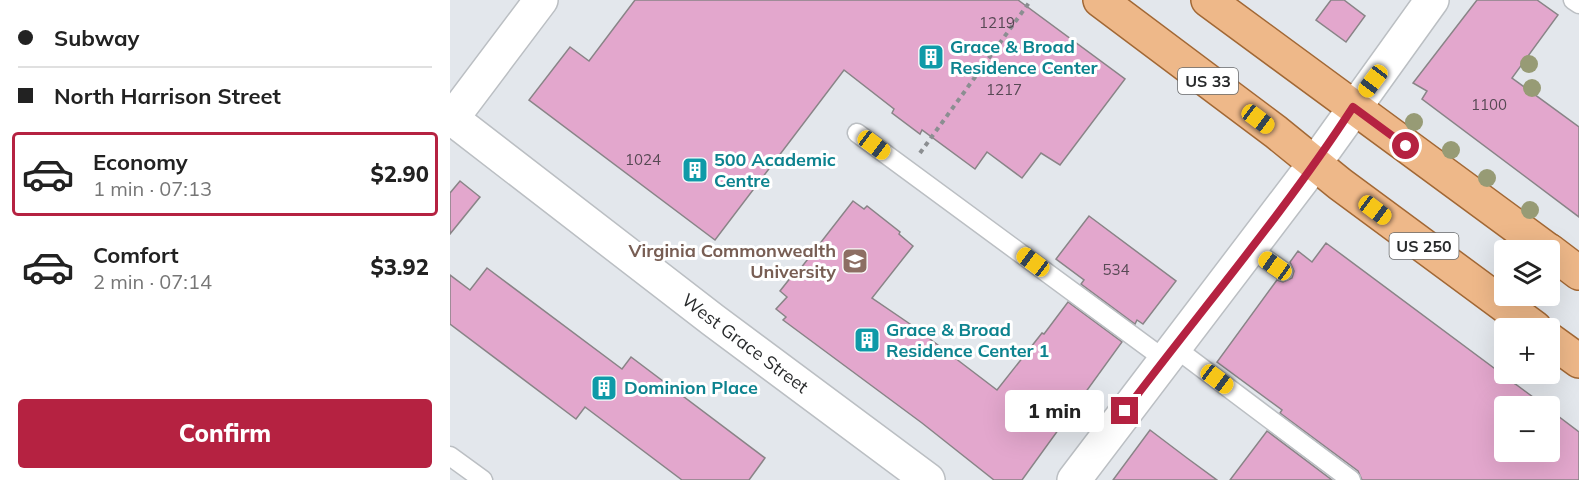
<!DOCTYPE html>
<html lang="en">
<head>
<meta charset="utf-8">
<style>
	body { margin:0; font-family:Mulish,sans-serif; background:#f6f6f6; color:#222; height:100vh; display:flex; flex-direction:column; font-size:22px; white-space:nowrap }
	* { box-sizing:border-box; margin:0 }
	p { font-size:20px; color:#767676 }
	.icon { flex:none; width:33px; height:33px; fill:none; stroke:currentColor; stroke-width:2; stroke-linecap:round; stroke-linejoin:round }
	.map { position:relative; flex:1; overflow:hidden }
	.panel { display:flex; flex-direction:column; background:#fff; width:450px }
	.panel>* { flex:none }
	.top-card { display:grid; align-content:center; height:132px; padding:0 18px; background:#fff }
	.tools { position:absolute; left:1044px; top:240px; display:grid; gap:12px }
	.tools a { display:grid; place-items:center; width:66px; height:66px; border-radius:6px; background:#fff; box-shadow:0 6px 24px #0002; font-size:30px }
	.end { position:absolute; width:27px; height:27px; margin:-14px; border:8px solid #b52241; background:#fff; box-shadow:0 0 0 3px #fff }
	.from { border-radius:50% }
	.bubble { position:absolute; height:42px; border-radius:6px; background:#fff; box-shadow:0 6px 24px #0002; font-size:20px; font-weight:800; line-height:42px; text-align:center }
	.car { position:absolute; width:18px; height:36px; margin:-18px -9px; border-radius:8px; box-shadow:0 0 4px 2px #0007; background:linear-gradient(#f5c518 24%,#345 0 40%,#f5c518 0 76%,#345 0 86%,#f5c518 0) }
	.top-card b { display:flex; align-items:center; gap:21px; height:57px; font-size:22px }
	.top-card b+b { border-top:2px solid #e0e0e0 }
	.top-card i { width:15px; height:15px; background:#222 }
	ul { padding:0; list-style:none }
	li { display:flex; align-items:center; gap:18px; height:84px; margin:0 12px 9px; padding:0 6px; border:3px solid transparent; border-radius:6px }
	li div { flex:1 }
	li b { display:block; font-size:22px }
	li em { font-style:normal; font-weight:800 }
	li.selected { border-color:#b52241 }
	li>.icon { width:54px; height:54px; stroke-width:1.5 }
	.cta { display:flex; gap:12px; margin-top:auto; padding:12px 18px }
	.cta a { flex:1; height:69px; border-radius:6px; background:#b52241; color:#fff; font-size:24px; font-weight:800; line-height:69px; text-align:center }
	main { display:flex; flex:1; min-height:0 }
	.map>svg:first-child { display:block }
</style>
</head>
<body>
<main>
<section class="panel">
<div class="top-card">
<b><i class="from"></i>Subway</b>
<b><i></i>North Harrison Street</b>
</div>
<ul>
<li class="selected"><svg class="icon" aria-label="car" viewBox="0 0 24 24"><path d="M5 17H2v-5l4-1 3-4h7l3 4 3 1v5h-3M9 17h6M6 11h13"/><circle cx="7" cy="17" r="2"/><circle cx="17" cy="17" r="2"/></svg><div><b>Economy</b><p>1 min · 07:13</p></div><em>$2.90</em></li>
<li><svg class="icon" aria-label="car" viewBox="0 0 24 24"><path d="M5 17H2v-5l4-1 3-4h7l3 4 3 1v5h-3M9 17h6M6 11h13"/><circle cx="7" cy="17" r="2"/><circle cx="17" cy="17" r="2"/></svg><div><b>Comfort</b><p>2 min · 07:14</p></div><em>$3.92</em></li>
</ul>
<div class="cta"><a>Confirm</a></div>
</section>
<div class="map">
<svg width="1129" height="480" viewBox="0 0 1129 480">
	<rect width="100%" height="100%" fill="#e3e7ec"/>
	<g fill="#e3a7cd" stroke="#898487" stroke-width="1.5">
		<path d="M185 0H568L675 79 610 165 591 153 572 178 537 152 525 169 472 130 470 134 442 113 444 109 394 70 265 240 79 100 120 47 139 61Z"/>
		<path d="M881 0H894L915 16 896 42 866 20Z"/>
		<path d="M1027 0H1087L1108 15 1062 78 1129 127V217L972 99 977 91 963 83Z"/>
		<path d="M10 181 30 197 0 234V193Z"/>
		<path d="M403 201 414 209 417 206 450 232 449 234 463 246 422 298 463 326 547 390 592 333 594 334 618 302 672 342 572 480H544L472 423 333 320 336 317 326 309 337 297 330 291 345 272 347 273Z"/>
		<path d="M639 216 726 281 693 324 687 320 685 324 631 284 634 280 606 259Z"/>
		<path d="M876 243 1095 406H1054V452H1100V410L1129 432V480H912L908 471 830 413 832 410 767 362 827 280 833 282 842 278 844 271 840 262 848 251 862 262Z"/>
		<path d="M37 268 172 369 181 357 315 458 299 480H232L135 407 126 419 0 324V275L20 290Z"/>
		<path d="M700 430 737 458 767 480H663Z"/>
		<path d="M817 431 882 480H780Z"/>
	</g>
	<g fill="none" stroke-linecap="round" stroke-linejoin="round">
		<g stroke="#bbbfc3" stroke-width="21">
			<g id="service">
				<path d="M1123 0 1129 4"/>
				<path d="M407 133 714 359"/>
				<path d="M800 248 833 271"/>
				<path d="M724 347 901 480"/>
				<path d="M0 456 33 480"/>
			</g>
		</g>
		<g stroke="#bbbfc3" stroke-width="36">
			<path id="minor" d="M0 121 91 0"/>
		</g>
		<g stroke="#bbbfc3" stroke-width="36">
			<g id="tertiary">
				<path id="s1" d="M0 117 263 320 478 480"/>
				<path d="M624 480 865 163"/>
			</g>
		</g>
		<g stroke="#bbbfc3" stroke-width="36">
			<path id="secondary" d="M865 163 982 0"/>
		</g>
		<g stroke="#a26835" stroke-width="36">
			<g id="primary">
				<path d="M650 0 826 132 890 184 1085 328"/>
				<path d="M758 0 1098 250"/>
				<path d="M1100 251 1129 273"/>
				<path d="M1100 340 1129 361"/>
			</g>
		</g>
		<g stroke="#8b8e91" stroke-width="4" stroke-dasharray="4.5 4.5" stroke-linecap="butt">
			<path d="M470 153 581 0"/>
			<path d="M1064 384 1072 374"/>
		</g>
		<use href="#service" stroke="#fff" stroke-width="18"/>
		<use href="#minor" stroke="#fff" stroke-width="33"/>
		<use href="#tertiary" stroke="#fff" stroke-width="33"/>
		<use href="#secondary" stroke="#fff" stroke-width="33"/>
		<use href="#primary" stroke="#eeb889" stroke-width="33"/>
	</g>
	<g fill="#979b75">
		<circle cx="1079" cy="64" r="9"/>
		<circle cx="1082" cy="88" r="9"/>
		<circle cx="964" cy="122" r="9"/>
		<circle cx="1001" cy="150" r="9"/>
		<circle cx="1037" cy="178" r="9"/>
		<circle cx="1080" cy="210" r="9"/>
	</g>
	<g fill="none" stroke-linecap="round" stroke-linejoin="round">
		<path stroke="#b52241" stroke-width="8" d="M675 411C751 310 834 213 903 107L956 146"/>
	</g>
	<defs>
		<g id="building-square" transform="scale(1.35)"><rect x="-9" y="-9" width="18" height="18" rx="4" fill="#0f9aa8" stroke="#fff"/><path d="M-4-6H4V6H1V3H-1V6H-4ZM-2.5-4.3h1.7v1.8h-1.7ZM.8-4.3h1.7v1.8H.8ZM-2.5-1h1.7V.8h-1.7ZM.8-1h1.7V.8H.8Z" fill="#fff"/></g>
		<g id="university-square" transform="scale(1.35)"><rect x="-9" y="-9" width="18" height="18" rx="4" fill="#8d6e63" stroke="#fff"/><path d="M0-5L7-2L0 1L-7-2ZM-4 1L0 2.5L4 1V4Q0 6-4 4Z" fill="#fff"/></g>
	</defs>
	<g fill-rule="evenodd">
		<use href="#building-square" x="481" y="57"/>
		<use href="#building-square" x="245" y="170"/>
		<use href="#university-square" x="405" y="261"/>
		<use href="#building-square" x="417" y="340"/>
		<use href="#building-square" x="154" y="388"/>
	</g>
	<g text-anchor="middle" stroke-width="6" stroke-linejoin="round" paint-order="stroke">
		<g font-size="15" fill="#574954">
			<text x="547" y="28">1219</text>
			<text x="554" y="95">1217</text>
			<text x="1039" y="110">1100</text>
			<text x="193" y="165">1024</text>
			<text x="666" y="275">534</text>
		</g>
		<g fill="#fff" stroke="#686a6b" stroke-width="1.5">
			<rect x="728" y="68" width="60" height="26" rx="4.5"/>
			<rect x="939.5" y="233" width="69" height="26" rx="4.5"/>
		</g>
		<g font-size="16" font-weight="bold" fill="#282a2b">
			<text x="758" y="87">US 33</text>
			<text x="974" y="252">US 250</text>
		</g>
		<g font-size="18" font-weight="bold" fill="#0d838f" stroke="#fff" text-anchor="start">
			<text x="500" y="53">Grace &amp; Broad<tspan x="500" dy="21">Residence Center</tspan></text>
			<text x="264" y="166">500 Academic<tspan x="264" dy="21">Centre</tspan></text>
			<text x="436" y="336">Grace &amp; Broad<tspan x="436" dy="21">Residence Center 1</tspan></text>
			<text x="174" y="394">Dominion Place</text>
		</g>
		<g font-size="18" font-weight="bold" fill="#785e54" stroke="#fff" text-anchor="end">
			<text x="386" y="257">Virginia Commonwealth<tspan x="386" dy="21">University</tspan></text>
		</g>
		<g font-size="18" fill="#282a2b" stroke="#fff">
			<text dy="6" stroke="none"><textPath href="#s1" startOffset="372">West Grace Street</textPath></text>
		</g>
	</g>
</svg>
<div class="tools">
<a><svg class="icon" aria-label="layers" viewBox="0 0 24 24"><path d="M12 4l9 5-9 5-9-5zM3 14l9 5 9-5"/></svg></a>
<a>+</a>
<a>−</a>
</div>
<i class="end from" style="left:956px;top:146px"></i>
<i class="end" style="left:675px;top:411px"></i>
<div class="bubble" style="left:555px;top:390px;width:99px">1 min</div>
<i class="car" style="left:923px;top:81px;rotate:217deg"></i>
<i class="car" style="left:808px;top:119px;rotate:127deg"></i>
<i class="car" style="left:424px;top:145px;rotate:127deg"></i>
<i class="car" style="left:925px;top:210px;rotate:127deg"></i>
<i class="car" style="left:583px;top:262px;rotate:307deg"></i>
<i class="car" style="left:825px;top:266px;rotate:305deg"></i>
<i class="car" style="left:767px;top:379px;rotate:127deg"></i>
</div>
</main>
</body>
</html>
